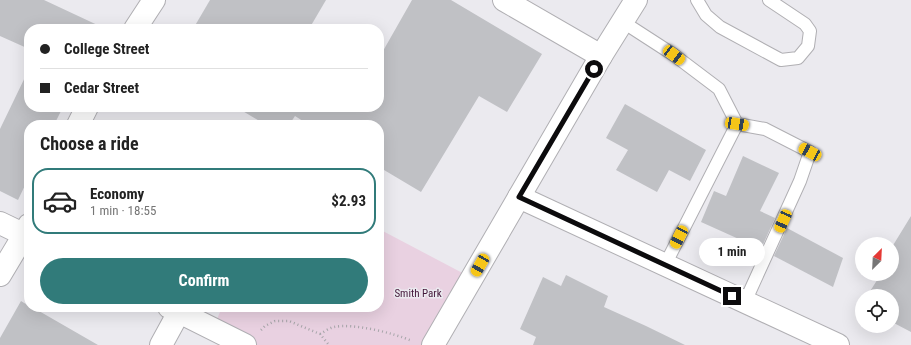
<!DOCTYPE html>
<html lang="en">
<head>
<meta charset="utf-8">
<style>
	body { margin:0; font-family:"Roboto Condensed",sans-serif; background:#f6f6f6; color:#222; height:100vh; display:flex; flex-direction:column; font-size:15px; white-space:nowrap }
	* { box-sizing:border-box; margin:0 }
	p { font-size:13px; color:#767676 }
	.icon { flex:none; width:22px; height:22px; fill:none; stroke:currentColor; stroke-width:2; stroke-linecap:round; stroke-linejoin:round }
	.map { position:relative; flex:1; overflow:hidden }
	.sheet { position:absolute; left:24px; top:120px; width:360px; height:192px; display:flex; flex-direction:column; background:#fff; border-radius:16px; box-shadow:0 4px 16px #0002 }
	.sheet>* { flex:none }
	.hud { position:absolute; left:24px; top:24px; width:360px; height:88px; border-radius:16px; box-shadow:0 4px 16px #0002; display:grid; align-content:center; height:88px; padding:0 16px; background:#fff }
	.needle { width:26px; rotate:24deg }
	.controls { position:absolute; left:855px; top:237px; display:grid; gap:8px }
	.controls a { display:grid; place-items:center; width:44px; height:44px; border-radius:50%; background:#fff; box-shadow:0 4px 16px #0002; font-size:20px }
	.end { position:absolute; width:18px; height:18px; margin:-9px; border:5px solid #0c0b0d; background:#fff; box-shadow:0 0 0 2px #fff }
	.from { border-radius:50% }
	.bubble { position:absolute; height:28px; border-radius:14px; background:#fff; box-shadow:0 4px 16px #0002; font-size:13px; font-weight:700; line-height:28px; text-align:center }
	.car { position:absolute; width:12px; height:24px; margin:-12px -6px; border-radius:5px; box-shadow:0 0 3px 1px #0007; background:linear-gradient(#f5c518 24%,#345 0 40%,#f5c518 0 76%,#345 0 86%,#f5c518 0) }
	.hud b { display:flex; align-items:center; gap:14px; height:38px; font-size:15px }
	.hud b+b { border-top:1px solid #e0e0e0 }
	.hud i { width:10px; height:10px; background:#222 }
	ul { padding:0; list-style:none }
	li { display:flex; align-items:center; gap:12px; height:66px; margin:0 8px 6px; padding:0 8px; border:2px solid transparent; border-radius:16px }
	li div { flex:1 }
	li b { display:block; font-size:15px }
	li em { font-style:normal; font-weight:700 }
	li.selected { border-color:#317b7a }
	li>.icon { width:36px; height:36px; stroke-width:1.5 }
	h2 { padding:0 16px; font-size:18px; line-height:48px }
	.button { display:flex; gap:8px; margin-top:auto; padding:8px 16px }
	.button a { flex:1; height:46px; border-radius:24px; background:#317b7a; color:#fff; font-size:16px; font-weight:700; line-height:46px; text-align:center }
	.map>svg:first-child { display:block }
</style>
</head>
<body>
<div class="map">
<svg width="911" height="345" viewBox="0 0 911 345">
	<rect width="100%" height="100%" fill="#ebeaef"/>
	<path fill="#e9d1e1" d="M379 229 472 278 433 345H245L213 329 222 307H379Z"/>
	<g fill="#c0c1c5">
		<path d="M0 0H44L106 29H29V49L0 36Z"/>
		<path d="M210 0H326L309 29H193Z"/>
		<path d="M412 0H451L542 54 507 112 479 96 421 192 379 167V125H309L295 116 289 125H266L236 107H379V58Z"/>
		<path d="M29 69V107H63L54 125H29V177L18 200 0 191V129Z"/>
		<path d="M625 104 706 150 690 181 669 170 657 192 616 170 628 150 606 138Z"/>
		<path d="M743 156 779 173 760 211 775 218 761 249 701 222 714 191 726 196Z"/>
		<path d="M911 216V332L892 322V296H867L881 274H892V247Z"/>
		<path d="M787 228 843 258 833 287 774 256Z"/>
		<path d="M566 275 608 296 604 307 646 326 685 345H533L536 337 520 329 543 277 561 286Z"/>
		<path d="M21 301 29 306V307H32L98 345H0V338Z"/>
	</g>
	<g fill="none" stroke-linecap="round" stroke-linejoin="round">
		<g stroke="#b0afb3" stroke-width="14">
			<g id="lane">
				<path d="M697 0 706 15 720 27 781 60 798 58 808 46 810 31 805 24 769 0"/>
				<path d="M623 22 674 55 719 89 737 124 665 265"/>
				<path d="M737 124 765 129 810 152 800 181 745 302"/>
			</g>
		</g>
		<g stroke="#b0afb3" stroke-width="24">
			<g id="street">
				<path d="M504 0 601 56"/>
				<path d="M135 29 154 0"/>
				<path d="M78 125 87 107"/>
				<path d="M519 197 838 345"/>
				<path d="M0 223 29 237"/>
				<path d="M0 275 24 235 29 225"/>
				<path d="M169 307 245 345"/>
				<path d="M161 345 179 312"/>
				<path d="M433 345 601 56 636 0"/>
			</g>
		</g>
		<g stroke="#a6a5a9" stroke-width="2.5" stroke-dasharray="1 3" stroke-linecap="butt">
			<path d="M261 330 265 326 275 321H289L320 334 329 345"/>
			<path d="M320 334C324 332 329 328 334 327 353 323 394 333 412 341"/>
		</g>
		<use href="#lane" stroke="#fff" stroke-width="12"/>
		<use href="#street" stroke="#fff" stroke-width="22"/>
	</g>
	<g fill="none" stroke-linecap="round" stroke-linejoin="round">
		<path stroke="#0c0b0d" stroke-width="5" d="M594 69 519 197 732 296"/>
	</g>
	<g text-anchor="middle" stroke-width="3" stroke-linejoin="round" paint-order="stroke">
		<g font-size="11" fill="#431739" stroke="#ebeaef">
			<text x="418" y="297">Smith Park</text>
		</g>
	</g>
</svg>
<div class="controls">
<a><svg class="needle" viewBox="-14 -14 28 28"><path d="M0-13l5 13h-10z" fill="#e53935"/><path d="M0 13l5-13h-10z" fill="#767676"/></svg></a>
<a><svg class="icon" aria-label="locate" viewBox="0 0 24 24"><circle cx="12" cy="12" r="6"/><path d="M12 2v4M12 18v4M2 12h4M18 12h4"/></svg></a>
</div>
<i class="end from" style="left:594px;top:69px"></i>
<i class="end" style="left:732px;top:296px"></i>
<div class="bubble" style="left:699px;top:238px;width:66px">1 min</div>
<i class="car" style="left:674px;top:55px;rotate:127deg"></i>
<i class="car" style="left:737px;top:124px;rotate:99deg"></i>
<i class="car" style="left:810px;top:152px;rotate:298deg"></i>
<i class="car" style="left:783px;top:221px;rotate:204deg"></i>
<i class="car" style="left:679px;top:237px;rotate:207deg"></i>
<i class="car" style="left:480px;top:265px;rotate:210deg"></i>
<div class="hud">
<b><i class="from"></i>College Street</b>
<b><i></i>Cedar Street</b>
</div>
<section class="sheet">
<h2>Choose a ride</h2>
<ul>
<li class="selected"><svg class="icon" aria-label="car" viewBox="0 0 24 24"><path d="M5 17H2v-5l4-1 3-4h7l3 4 3 1v5h-3M9 17h6M6 11h13"/><circle cx="7" cy="17" r="2"/><circle cx="17" cy="17" r="2"/></svg><div><b>Economy</b><p>1 min · 18:55</p></div><em>$2.93</em></li>
</ul>
<div class="button"><a>Confirm</a></div>
</section>
</div>
</body>
</html>
